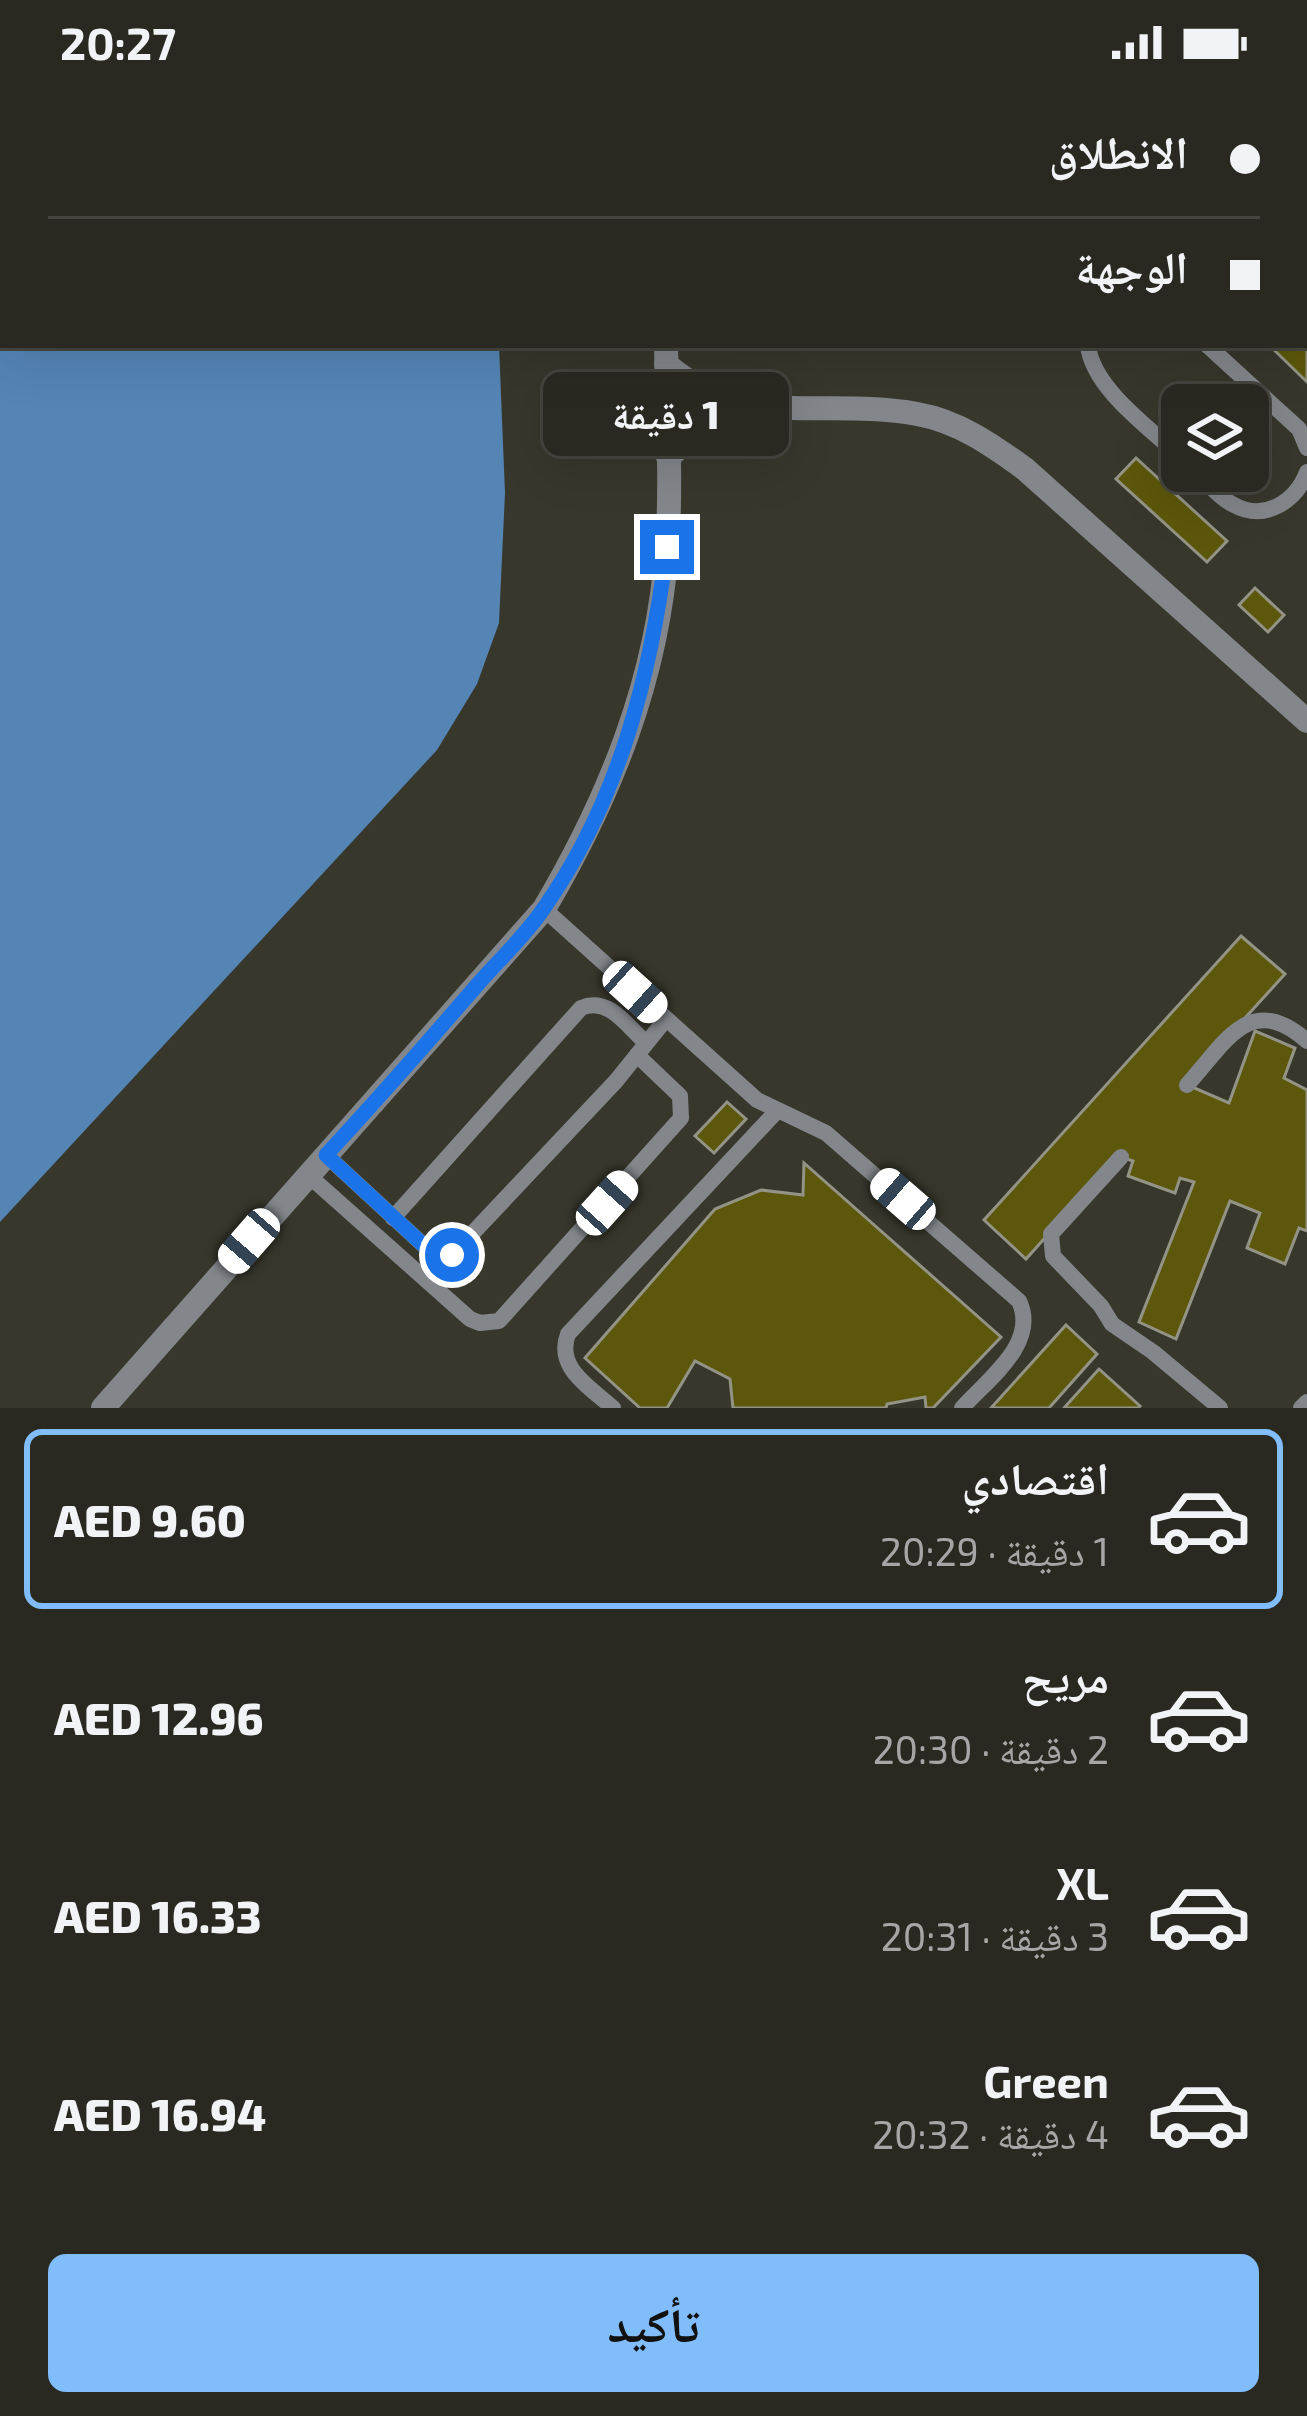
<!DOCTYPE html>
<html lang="ar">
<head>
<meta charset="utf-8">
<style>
	body { margin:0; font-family:"Exo 2","Noto Naskh Arabic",sans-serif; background:#36352e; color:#f1f3f6; direction:rtl; height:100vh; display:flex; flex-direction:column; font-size:45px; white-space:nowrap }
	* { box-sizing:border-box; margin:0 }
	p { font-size:39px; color:#a5a6a5 }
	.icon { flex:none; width:66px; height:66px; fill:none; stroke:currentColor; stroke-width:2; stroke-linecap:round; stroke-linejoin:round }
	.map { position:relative; height:1324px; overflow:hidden; direction:ltr }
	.side { display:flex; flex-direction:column; background:#2a2921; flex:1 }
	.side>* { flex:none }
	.banner { position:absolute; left:0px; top:0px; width:1308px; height:264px; box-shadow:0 12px 48px #0002,0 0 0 3px #46453f; direction:rtl; display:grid; align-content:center; height:264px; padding:0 48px; background:#2a2921 }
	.tools { position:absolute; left:1161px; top:300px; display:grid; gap:24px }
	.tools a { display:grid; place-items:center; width:108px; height:108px; border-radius:18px; background:#2a2921; box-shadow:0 12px 48px #0002,0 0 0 3px #46453f; font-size:60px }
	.end { position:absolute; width:54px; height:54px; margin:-27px; border:15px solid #1a73e8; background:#fff; box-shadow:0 0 0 6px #fff }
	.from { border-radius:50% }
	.bubble { position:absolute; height:84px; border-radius:18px; background:#2a2921; box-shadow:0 12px 48px #0002,0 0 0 3px #46453f; font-size:39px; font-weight:800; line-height:84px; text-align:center; direction:rtl }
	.car { position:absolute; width:36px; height:72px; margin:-36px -18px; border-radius:15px; box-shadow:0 0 9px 3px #0007; background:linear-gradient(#fff 24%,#345 0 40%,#fff 0 76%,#345 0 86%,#fff 0) }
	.banner b { display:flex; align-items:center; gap:42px; height:114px; font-size:45px }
	.banner b+b { border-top:3px solid #46453f }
	.banner i { width:30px; height:30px; background:#f1f3f6 }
	ul { padding:21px 0 0; list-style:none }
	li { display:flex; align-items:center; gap:36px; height:180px; margin:0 24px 18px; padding:0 24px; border:6px solid transparent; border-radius:18px }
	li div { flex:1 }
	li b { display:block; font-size:45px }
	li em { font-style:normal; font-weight:800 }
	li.selected { border-color:#81bdfa }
	li>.icon { width:108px; height:108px; stroke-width:1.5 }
	.cta { display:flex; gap:24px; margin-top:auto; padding:24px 48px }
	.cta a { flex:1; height:138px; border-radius:18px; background:#81bdfa; color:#111; font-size:48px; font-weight:800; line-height:138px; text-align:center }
	.status { display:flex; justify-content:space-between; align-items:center; height:84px; padding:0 60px; background:#2a2921; direction:ltr }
	.status svg { height:33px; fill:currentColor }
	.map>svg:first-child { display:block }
</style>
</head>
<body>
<div class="status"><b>20:27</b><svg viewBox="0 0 49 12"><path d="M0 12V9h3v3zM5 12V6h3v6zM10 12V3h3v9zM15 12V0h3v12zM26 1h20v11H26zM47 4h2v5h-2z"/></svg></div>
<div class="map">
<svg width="1307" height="1324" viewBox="0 0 1307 1324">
	<rect width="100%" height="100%" fill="#38372c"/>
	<path fill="#5585b5" d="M0 0H488L489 3H3V261H499L505 409 499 539 477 600 437 666 0 1138Z"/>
	<g fill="#5c570a" stroke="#949486" stroke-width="3">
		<path d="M1185 0H1307V298L1269 261H1305V3H1182Z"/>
		<path d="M1136 374 1227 457 1207 478 1116 395Z"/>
		<path d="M1255 504 1284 531 1268 548 1239 521Z"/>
		<path d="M1241 852 1285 890 1185 1000 1229 1019 1255 947 1295 964 1284 994 1307 1006V1147L1299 1144 1285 1180 1247 1164 1260 1129 1230 1117 1176 1255 1139 1238 1194 1098 1180 1094 1175 1109 1128 1092 1133 1077 1118 1072 1026 1175 984 1136Z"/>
		<path d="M727 1018 746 1035 714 1069 695 1052Z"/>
		<path d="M804 1079 1001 1253 933 1324H926L925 1313 887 1320 886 1324H733L730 1295 695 1277 667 1324H640L585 1274 715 1125 761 1106 803 1111Z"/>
		<path d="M1066 1241 1097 1270 1049 1324H991Z"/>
		<path d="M1099 1285 1140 1322 1138 1324H1064Z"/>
	</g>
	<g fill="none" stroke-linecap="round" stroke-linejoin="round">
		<g stroke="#83878c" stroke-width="16">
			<path d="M1053 0V3"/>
			<path d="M1088 261C1092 304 1151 345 1182 374"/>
			<path d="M1207 261 1299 345 1307 364"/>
			<path d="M1195 387C1207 398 1219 414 1234 421 1265 438 1296 417 1307 388"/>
			<path d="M544 825 757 1016 826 1049 1019 1217C1039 1259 988 1295 962 1324"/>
			<path d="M1187 1001C1226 958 1250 907 1307 957"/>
			<path d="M326 1071 432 1169 452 1171 616 997 666 935"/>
			<path d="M1121 1073 1051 1150 1053 1172 1101 1222 1112 1240 1153 1268 1220 1324"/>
			<path d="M307 1090 470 1235 480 1239 499 1237 681 1034 680 1012 637 971"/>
			<path d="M393 1134 581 924C609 912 627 942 646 959"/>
			<path d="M613 1324C590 1303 555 1284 568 1250L776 1028"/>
			<path d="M1301 1324 1307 1318"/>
		</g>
		<g stroke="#83878c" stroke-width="24">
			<path d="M666 280C743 347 826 313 917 330 958 337 992 361 1025 385L1307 637"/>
			<path d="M668 373 713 337 757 326"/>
		</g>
		<g stroke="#83878c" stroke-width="24">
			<path d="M659 0V3"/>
			<path d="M103 1324 544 825C610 713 658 595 667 463 672 396 667 328 666 261"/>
		</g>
	</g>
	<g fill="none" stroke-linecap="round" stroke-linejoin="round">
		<path stroke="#1a73e8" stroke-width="15" d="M452 1171 432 1169 326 1071C378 1015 428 958 478 900 500 875 526 851 544 824 619 717 651 591 667 463"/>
	</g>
</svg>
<div class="tools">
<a><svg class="icon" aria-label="layers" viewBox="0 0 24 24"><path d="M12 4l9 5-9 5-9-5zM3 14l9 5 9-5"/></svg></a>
</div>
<i class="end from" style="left:452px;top:1171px"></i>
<i class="end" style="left:667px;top:463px"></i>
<div class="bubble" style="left:543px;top:288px;width:246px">1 دقيقة</div>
<i class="car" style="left:635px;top:908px;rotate:132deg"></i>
<i class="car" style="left:903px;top:1115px;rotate:311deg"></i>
<i class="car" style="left:607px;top:1119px;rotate:42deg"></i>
<i class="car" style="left:249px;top:1157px;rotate:221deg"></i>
<div class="banner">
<b><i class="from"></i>الانطلاق</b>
<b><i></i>الوجهة</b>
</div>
</div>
<section class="side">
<ul>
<li class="selected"><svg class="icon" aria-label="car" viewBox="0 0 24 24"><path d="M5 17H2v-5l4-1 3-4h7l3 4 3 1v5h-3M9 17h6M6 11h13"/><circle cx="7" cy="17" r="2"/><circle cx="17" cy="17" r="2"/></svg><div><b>اقتصادي</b><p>1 دقيقة · 20:29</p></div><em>AED 9.60</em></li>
<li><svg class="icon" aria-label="car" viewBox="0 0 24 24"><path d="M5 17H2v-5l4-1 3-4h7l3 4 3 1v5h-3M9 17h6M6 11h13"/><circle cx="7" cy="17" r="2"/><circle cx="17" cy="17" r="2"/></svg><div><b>مريح</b><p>2 دقيقة · 20:30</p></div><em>AED 12.96</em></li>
<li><svg class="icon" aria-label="car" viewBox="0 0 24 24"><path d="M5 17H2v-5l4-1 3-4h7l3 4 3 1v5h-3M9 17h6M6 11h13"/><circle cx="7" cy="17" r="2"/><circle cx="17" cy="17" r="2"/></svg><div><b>XL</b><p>3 دقيقة · 20:31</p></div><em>AED 16.33</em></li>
<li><svg class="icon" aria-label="car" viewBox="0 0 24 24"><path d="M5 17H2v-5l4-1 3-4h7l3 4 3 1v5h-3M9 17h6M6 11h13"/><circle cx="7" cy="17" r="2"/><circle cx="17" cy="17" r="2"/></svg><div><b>Green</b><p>4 دقيقة · 20:32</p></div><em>AED 16.94</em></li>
</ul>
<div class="cta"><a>تأكيد</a></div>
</section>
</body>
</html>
